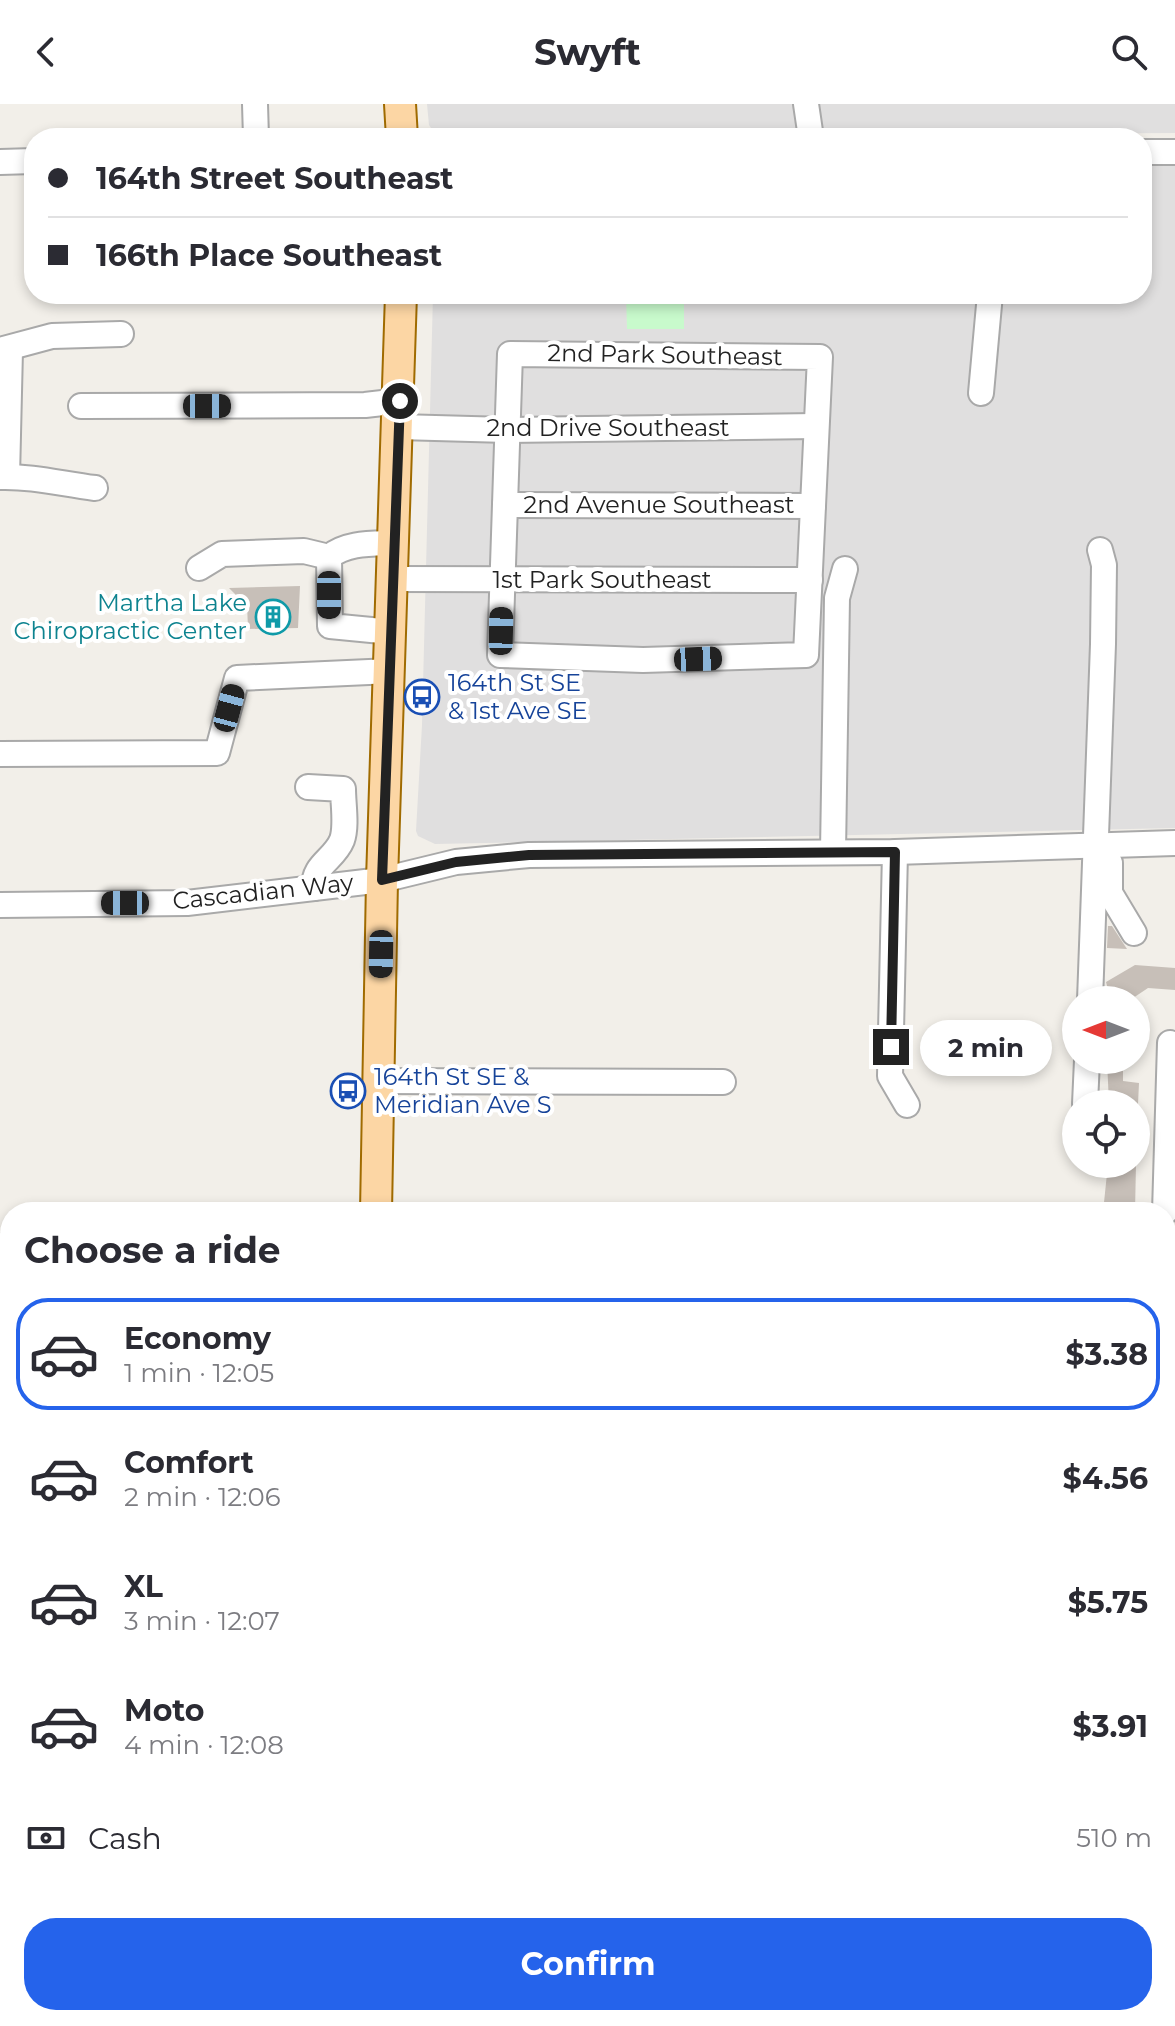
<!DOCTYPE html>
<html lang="en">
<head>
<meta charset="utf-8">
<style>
	body { margin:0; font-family:Montserrat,sans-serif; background:#f7f7f7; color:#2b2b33; height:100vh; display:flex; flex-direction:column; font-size:30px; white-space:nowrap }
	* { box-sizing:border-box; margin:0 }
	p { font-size:26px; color:#7c7c81 }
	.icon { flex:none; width:44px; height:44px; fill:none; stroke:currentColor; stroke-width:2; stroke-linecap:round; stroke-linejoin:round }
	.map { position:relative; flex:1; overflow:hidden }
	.panel { position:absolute; left:0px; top:1098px; width:1176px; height:824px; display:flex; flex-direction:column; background:#fff; border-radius:32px 32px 0 0; box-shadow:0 4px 12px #0003 }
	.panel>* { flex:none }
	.hud { position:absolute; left:24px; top:24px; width:1128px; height:176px; border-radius:32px; box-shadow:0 4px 12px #0003; display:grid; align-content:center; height:176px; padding:0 24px; background:#fff }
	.needle { width:52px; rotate:270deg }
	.fabs { position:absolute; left:1062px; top:882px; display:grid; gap:16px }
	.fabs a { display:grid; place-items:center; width:88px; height:88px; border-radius:50%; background:#fff; box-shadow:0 4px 12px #0003; font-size:40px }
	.end { position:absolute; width:36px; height:36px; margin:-18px; border:10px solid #222; background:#fff; box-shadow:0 0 0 4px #fff }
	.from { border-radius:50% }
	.bubble { position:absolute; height:56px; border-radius:28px; background:#fff; box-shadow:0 4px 12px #0003; font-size:26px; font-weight:700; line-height:56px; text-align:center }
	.car { position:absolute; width:24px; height:48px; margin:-24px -12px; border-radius:10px; box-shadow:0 0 6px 2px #0007; background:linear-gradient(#222 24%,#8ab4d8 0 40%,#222 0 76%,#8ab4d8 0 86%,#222 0) }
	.hud b { display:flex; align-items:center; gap:28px; height:76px; font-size:30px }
	.hud b+b { border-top:2px solid #e1e1e2 }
	.hud i { width:20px; height:20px; background:#2b2b33 }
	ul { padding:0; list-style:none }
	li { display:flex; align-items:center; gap:24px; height:112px; margin:0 16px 12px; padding:0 8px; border:4px solid transparent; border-radius:32px }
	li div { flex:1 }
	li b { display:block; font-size:30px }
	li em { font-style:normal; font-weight:700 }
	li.current { border-color:#2563eb }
	li>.icon { width:72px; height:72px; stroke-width:1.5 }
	h2 { padding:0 24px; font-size:36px; line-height:96px }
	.pay { display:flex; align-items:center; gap:20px; height:88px; padding:0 24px; font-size:30px }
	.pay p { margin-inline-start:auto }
	.cta { display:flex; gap:16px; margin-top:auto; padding:16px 24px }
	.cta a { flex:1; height:92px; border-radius:32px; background:#2563eb; color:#fff; font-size:32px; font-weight:700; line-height:92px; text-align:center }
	header { display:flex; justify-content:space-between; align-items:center; height:104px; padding:0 24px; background:#fff; font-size:36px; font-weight:700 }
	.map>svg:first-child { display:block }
</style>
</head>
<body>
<header><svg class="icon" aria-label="back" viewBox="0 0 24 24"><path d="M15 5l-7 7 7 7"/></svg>Swyft<svg class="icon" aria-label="search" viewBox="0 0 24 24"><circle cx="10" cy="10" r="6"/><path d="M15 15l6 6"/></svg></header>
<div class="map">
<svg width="1175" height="1922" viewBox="0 0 1175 1922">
	<rect width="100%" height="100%" fill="#f2efe9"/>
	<g fill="#e0dfdf">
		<path d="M427 0H1175V29L438 34 429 21Z"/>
		<path d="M1175 59V724L435 740 418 732 416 727 422 621 433 190H1142V60Z"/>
		<path d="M0 1300 10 1304V1570L0 1574Z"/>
		<path d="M1166 1469H1175V1922H777V1912H926V1920L1073 1916 1074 1912H1166Z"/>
		<path d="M1 1614 10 1617V1912H307L306 1922H0Z"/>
	</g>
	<path fill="#f2dad9" d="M376 1912H741L742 1922H375Z"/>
	<rect fill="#c7c7b4" x="0" y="1128" width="10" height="101"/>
	<path fill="#c8facc" d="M626 190H684V225H627Z"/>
	<g fill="#c7bfb8">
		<path d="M300 482 298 524 248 525 247 500H238V493L229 484Z"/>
		<path d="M1108 822H1112L1127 845 1107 844Z"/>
		<path d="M1135 861 1175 864V886L1148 884 1130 896H1111L1106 878Z"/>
		<path d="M1107 956H1123V977L1139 979 1138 1000H1109Z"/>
		<path d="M1108 1060H1136L1135 1108H1103Z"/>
	</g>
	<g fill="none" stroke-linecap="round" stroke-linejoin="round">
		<g stroke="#a9a9a9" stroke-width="28">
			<g id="minor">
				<path d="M255 0 256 34"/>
				<path d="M806 0 811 34"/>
				<path d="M1142 48H1175"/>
				<path d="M0 58 34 57"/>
				<path d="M0 246 52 232 121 230"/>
				<path d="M510 250 820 253 806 551 643 556 500 551Z"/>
				<path d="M981 289 990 190"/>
				<path d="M81 302 365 301 400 297"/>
				<path d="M399 323 507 326 816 322"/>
				<path d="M0 373C33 372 62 380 95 384"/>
				<path d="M7 373 10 246"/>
				<path d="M505 401 813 402"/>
				<path d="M199 464 222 450 304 447 329 453"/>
				<path d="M394 475 810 476"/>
				<path d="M392 528 330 522 329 453C347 438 373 440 395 439"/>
				<path d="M0 650 217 649 237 574 391 567"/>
				<path d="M308 683 343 685C343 700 347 722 342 736 334 756 313 760 314 784"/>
				<path d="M833 748 837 494 845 465"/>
				<path d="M895 748 890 972 907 1001"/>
				<path d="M1110 759V789L1134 829"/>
				<path d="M0 801 187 799 382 776 456 758 529 751 895 748 1175 739"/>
				<path d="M1090 896 1103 540 1104 461 1100 446"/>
				<path d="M379 977 723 978"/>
				<path d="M1085 1000 1087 956"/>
				<path d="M1165 1108 1170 939"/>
				<path d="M0 1171H10"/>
				<path d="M5 1262 10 1261"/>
				<path d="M1166 1442H1175"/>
				<path d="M0 1595 10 1592"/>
				<path d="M404 1922 606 1919V1912"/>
			</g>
		</g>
		<g stroke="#a06b00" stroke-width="34">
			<g id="major">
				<path d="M400 0 402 34"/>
				<path d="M376 1108 382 776 401 190"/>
				<path d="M348 1922V1912"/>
			</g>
		</g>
		<use href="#minor" stroke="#fff" stroke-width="24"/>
		<use href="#major" stroke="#fcd6a4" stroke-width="30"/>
	</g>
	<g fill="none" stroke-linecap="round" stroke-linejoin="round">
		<path stroke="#222" stroke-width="10" d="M400 297 382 776 456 758 529 751 895 748 891 943"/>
	</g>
	<defs>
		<g id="building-ring" transform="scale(1.8)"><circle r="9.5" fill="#fff" stroke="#0f9aa8" stroke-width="1.5"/><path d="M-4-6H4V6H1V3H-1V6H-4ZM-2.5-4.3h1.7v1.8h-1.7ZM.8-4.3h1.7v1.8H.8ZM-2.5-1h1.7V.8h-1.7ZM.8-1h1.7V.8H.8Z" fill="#0f9aa8"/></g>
		<g id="bus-ring" transform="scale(1.8)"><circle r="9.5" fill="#fff" stroke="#1a4fb4" stroke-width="1.5"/><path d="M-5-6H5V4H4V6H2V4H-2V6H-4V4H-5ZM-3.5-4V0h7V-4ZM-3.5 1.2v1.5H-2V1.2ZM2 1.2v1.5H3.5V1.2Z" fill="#1a4fb4"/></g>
	</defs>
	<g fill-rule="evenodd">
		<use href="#building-ring" x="273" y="513"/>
		<use href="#bus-ring" x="422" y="593"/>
		<use href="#bus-ring" x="348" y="987"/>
	</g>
	<g text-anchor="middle" stroke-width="8" stroke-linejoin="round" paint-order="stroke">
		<g font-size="24" fill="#222" stroke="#fff">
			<text transform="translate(665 251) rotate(1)" y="8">2nd Park Southeast</text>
			<text x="608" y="332">2nd Drive Southeast</text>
			<text x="659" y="409">2nd Avenue Southeast</text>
			<text x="602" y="484">1st Park Southeast</text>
			<text transform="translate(263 788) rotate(-6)" y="8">Cascadian Way</text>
		</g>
		<g font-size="24" fill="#0d838f" stroke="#fff" text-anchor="end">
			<text x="247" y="507">Martha Lake<tspan x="247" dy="28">Chiropractic Center</tspan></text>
		</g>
		<g font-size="24" fill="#164399" stroke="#fff" text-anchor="start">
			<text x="448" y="587">164th St SE<tspan x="448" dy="28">&amp; 1st Ave SE</tspan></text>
			<text x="374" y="981">164th St SE &amp;<tspan x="374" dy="28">Meridian Ave S</tspan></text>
		</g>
	</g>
</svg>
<div class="fabs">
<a><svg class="needle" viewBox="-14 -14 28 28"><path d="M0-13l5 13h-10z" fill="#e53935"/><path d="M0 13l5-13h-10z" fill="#7c7c81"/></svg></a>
<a><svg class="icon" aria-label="locate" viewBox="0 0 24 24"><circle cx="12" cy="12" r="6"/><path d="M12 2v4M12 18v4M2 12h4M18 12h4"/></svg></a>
</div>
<i class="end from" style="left:400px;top:297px"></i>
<i class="end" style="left:891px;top:943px"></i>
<div class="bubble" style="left:920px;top:916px;width:132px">2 min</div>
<i class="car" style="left:207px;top:302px;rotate:90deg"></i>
<i class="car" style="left:329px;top:491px;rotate:180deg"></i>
<i class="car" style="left:501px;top:527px;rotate:1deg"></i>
<i class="car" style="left:698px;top:555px;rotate:88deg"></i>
<i class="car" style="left:229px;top:604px;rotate:15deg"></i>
<i class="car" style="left:125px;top:799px;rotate:270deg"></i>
<i class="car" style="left:381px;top:850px;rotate:181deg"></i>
<div class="hud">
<b><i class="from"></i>164th Street Southeast</b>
<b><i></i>166th Place Southeast</b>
</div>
<section class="panel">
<h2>Choose a ride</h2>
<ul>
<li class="current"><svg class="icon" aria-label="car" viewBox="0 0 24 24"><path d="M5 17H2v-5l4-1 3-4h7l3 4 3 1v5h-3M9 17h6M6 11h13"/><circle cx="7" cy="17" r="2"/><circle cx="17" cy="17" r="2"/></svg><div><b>Economy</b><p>1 min · 12:05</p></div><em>$3.38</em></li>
<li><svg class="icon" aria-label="car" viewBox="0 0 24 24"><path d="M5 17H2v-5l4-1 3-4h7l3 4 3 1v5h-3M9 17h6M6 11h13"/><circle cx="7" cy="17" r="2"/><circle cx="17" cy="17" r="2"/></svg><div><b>Comfort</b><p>2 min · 12:06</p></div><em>$4.56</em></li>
<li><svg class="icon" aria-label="car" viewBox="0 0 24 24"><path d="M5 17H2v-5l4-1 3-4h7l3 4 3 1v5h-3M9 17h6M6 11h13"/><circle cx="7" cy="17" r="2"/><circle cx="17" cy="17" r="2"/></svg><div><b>XL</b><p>3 min · 12:07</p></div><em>$5.75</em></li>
<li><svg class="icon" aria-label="car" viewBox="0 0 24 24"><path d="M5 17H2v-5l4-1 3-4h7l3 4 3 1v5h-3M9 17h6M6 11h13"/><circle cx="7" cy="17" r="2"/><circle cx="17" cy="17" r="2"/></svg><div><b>Moto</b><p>4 min · 12:08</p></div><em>$3.91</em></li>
</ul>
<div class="pay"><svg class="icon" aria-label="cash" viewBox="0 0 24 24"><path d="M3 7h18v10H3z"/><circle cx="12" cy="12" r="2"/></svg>Cash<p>510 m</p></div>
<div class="cta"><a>Confirm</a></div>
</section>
</div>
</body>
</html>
